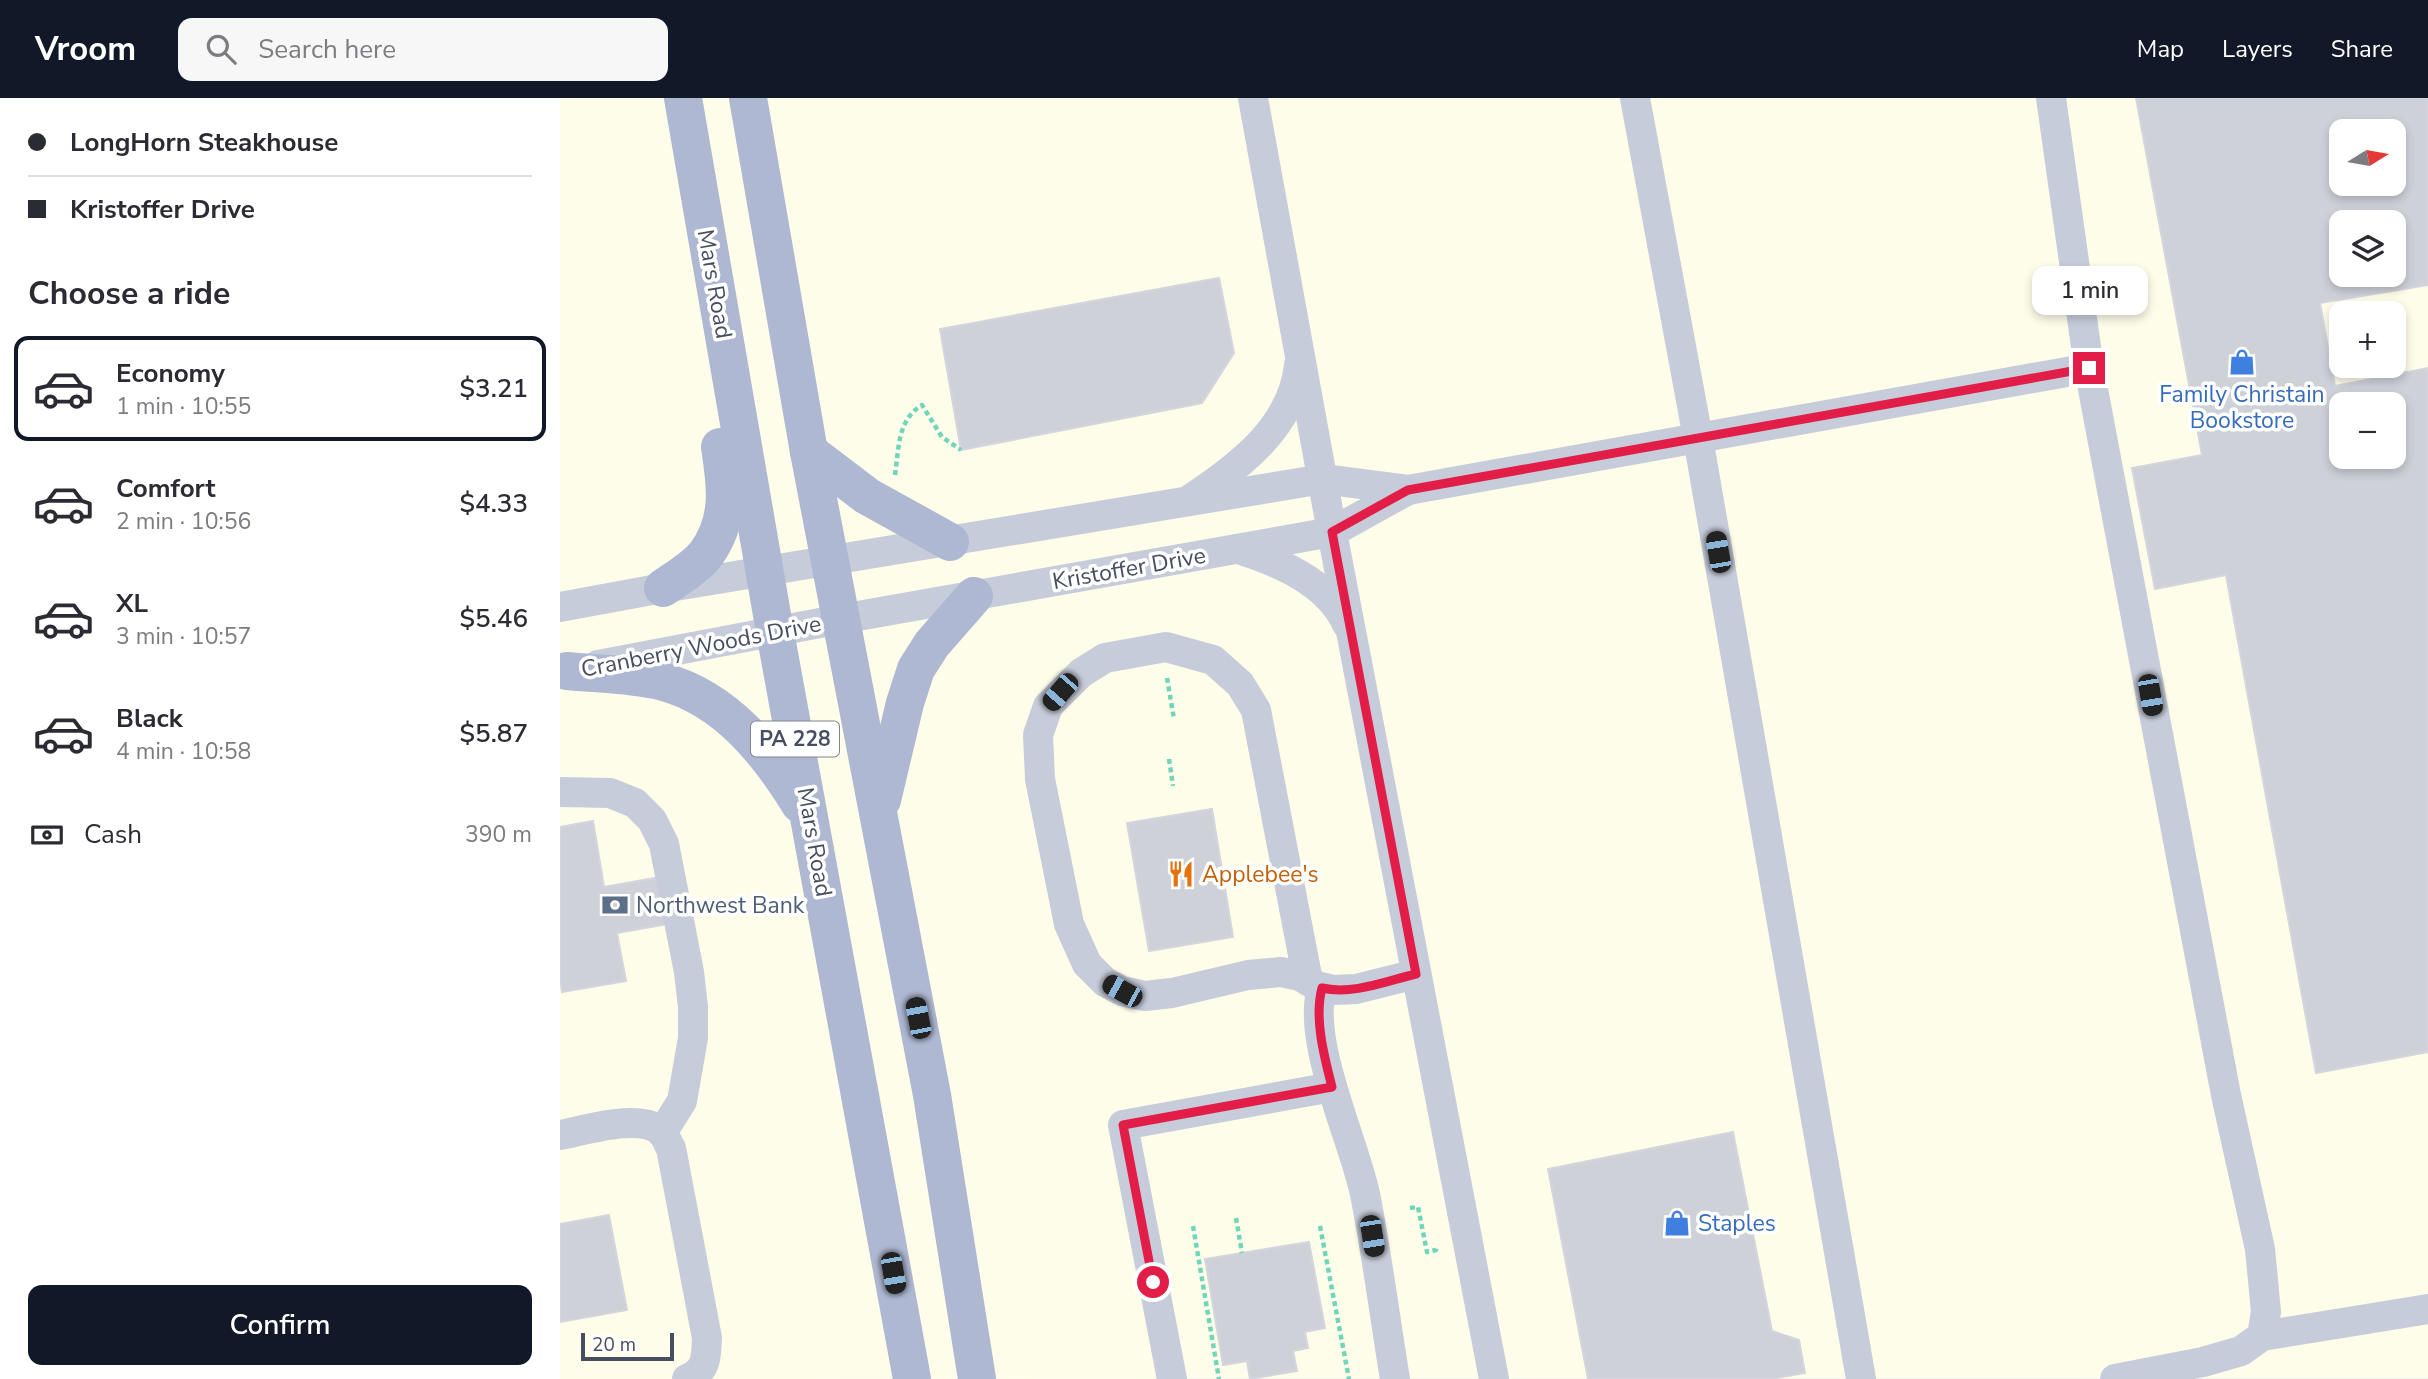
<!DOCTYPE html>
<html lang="en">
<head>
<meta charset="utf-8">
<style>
	body { margin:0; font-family:"Nunito Sans",sans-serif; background:#f7f7f7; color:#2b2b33; height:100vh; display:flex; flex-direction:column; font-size:26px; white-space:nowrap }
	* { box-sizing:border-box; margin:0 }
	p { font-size:23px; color:#7c7c81 }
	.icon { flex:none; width:38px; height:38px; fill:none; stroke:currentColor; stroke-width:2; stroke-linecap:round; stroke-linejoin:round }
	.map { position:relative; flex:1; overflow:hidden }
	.side { display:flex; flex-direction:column; background:#fff; width:560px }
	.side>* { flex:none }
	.banner { display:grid; align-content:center; height:154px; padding:0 28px; background:#fff }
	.needle { width:46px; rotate:79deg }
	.fabs { position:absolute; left:1769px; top:21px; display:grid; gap:14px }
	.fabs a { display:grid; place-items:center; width:77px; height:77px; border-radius:14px; background:#fff; box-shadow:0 4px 10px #0003; font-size:35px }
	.scale { position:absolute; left:21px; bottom:18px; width:93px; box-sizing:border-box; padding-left:7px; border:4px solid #464e60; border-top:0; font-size:19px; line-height:24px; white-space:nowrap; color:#464e60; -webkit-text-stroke:5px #fff; paint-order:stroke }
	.end { position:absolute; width:32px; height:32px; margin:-16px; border:9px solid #e11d48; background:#fff; box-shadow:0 0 0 4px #fff }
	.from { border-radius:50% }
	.bubble { position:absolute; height:49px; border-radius:14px; background:#fff; box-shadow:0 4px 10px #0003; font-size:23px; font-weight:600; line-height:49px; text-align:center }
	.car { position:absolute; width:21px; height:42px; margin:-21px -10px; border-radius:9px; box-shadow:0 0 5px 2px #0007; background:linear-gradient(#222 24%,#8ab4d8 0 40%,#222 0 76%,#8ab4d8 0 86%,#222 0) }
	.banner b { display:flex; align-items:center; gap:24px; height:66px; font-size:26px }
	.banner b+b { border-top:2px solid #e1e1e2 }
	.banner i { width:18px; height:18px; background:#2b2b33 }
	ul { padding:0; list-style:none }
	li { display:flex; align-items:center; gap:21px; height:105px; margin:0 14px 10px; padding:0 14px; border:4px solid transparent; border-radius:14px }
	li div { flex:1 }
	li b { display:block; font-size:26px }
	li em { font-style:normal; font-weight:600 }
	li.current { border-color:#111827 }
	li>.icon { width:63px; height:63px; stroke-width:1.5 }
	h2 { padding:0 28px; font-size:32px; line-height:84px }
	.pay { display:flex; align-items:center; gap:18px; height:77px; padding:0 28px; font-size:26px }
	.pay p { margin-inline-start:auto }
	.cta { display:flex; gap:14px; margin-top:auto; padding:14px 28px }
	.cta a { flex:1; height:80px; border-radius:14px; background:#111827; color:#fff; font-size:28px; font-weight:600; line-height:80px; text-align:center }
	header { display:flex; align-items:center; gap:42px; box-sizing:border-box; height:98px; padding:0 35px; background:#111827; color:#fff }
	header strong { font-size:33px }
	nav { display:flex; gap:38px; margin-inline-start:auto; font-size:24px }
	.search { width:490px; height:63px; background:#f7f7f7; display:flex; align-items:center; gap:18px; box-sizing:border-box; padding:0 24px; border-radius:14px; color:#7c7c81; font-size:26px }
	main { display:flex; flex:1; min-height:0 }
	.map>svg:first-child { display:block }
</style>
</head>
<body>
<header>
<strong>Vroom</strong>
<div class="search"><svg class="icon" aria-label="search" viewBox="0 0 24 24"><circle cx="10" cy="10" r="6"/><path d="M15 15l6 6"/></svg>Search here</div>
<nav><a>Map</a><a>Layers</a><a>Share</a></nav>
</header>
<main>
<section class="side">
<div class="banner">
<b><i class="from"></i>LongHorn Steakhouse</b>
<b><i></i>Kristoffer Drive</b>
</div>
<h2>Choose a ride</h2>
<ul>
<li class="current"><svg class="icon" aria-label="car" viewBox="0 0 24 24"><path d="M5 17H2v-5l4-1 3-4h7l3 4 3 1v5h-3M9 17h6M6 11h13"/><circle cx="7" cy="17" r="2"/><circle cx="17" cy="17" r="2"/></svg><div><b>Economy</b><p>1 min · 10:55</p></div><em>$3.21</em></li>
<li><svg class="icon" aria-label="car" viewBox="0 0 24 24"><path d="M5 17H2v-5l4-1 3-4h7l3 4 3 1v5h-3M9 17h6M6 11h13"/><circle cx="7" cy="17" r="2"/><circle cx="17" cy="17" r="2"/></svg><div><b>Comfort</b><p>2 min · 10:56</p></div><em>$4.33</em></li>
<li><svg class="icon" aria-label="car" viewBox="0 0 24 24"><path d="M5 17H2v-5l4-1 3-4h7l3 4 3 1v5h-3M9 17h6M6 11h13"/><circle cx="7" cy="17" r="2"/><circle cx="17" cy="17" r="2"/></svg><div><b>XL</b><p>3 min · 10:57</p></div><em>$5.46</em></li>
<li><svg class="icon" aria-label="car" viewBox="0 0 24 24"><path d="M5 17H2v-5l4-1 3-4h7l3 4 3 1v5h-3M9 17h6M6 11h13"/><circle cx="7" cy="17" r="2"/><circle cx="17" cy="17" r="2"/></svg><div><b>Black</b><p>4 min · 10:58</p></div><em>$5.87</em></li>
</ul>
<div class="pay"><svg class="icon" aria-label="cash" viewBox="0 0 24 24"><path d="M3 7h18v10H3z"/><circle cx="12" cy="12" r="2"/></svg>Cash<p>390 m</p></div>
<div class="cta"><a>Confirm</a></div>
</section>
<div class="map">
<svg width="1868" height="1281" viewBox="0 0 1868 1281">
	<rect width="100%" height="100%" fill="#f3f1f0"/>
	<path fill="#fefdea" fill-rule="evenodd" d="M0 0H1868V1280L0 1281ZM1782 33H1834V86H1782ZM1782 124H1834V177H1782ZM1782 215H1834V268H1782ZM1782 306H1834V359H1782Z"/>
	<g fill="#cfd1d9" stroke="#d4d5dd" stroke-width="2" fill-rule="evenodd">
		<path d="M1576 0H1868V187L1760 205 1775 288 1868 270V954L1756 975 1666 477 1595 491 1572 370 1642 357ZM1782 33H1834V86H1782ZM1782 124H1834V177H1782ZM1782 306H1834V359H1782Z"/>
		<path d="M659 180 674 255 642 305 401 352 380 231Z"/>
		<path d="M652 711 673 839 589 853 567 725Z"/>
		<path d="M33 723 44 789 106 778 114 825 57 835 66 883 2 894 0 880V729Z"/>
		<path d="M1173 1034 1212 1233 1239 1242 1245 1275 1211 1281H1028L988 1071Z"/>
		<path d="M49 1117 67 1212 0 1224V1126Z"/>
		<path d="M749 1144 765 1230 745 1234 748 1250 733 1253 737 1273 690 1281 687 1263 663 1267 645 1161Z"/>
	</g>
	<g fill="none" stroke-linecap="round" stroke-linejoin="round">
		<g stroke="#70d6bb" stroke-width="4.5" stroke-dasharray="5 3.5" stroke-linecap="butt">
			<path d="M335 377C339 351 337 322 362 307L382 339 401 352"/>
			<path d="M607 580 614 621"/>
			<path d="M609 661 613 688"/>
			<path d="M850 1110 858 1109 867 1154 876 1152V1150"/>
			<path d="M676 1120 682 1155"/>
			<path d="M633 1128 659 1281"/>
			<path d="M760 1128 789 1281"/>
		</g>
		<g stroke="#c6ccda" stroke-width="30">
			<path d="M693 0 772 434 934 1281"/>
			<path d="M1075 0 1138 340 1301 1281"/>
			<path d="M1491 0 1529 270 1666 997 1700 1151 1706 1214 1702 1238 1681 1253 1643 1264 1555 1281"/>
			<path d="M632 400C680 368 733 328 739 267"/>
			<path d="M678 451C719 464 768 484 787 526"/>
			<path d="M0 509 103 490 763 381 848 392 1529 270"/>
			<path d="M38 567 281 521 772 434 848 392"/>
			<path d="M0 694 50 695 75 705 92 722 104 746 129 874 133 909V940L122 1003 102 1035"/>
			<path d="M748 883 696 612 680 586 653 562 606 549 545 560 521 575 488 608 478 637 480 681 509 826 527 866 545 884 562 893 585 898 612 895 688 877 721 874 740 878 757 888 774 892 796 891 856 876"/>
			<path d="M762 890C746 943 793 1040 805 1096 817 1157 825 1220 835 1281"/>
			<path d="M0 1037C26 1032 83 1014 103 1035 106 1039 108 1046 111 1050L147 1240C146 1260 147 1272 127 1281"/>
			<path d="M1702 1238 1868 1211"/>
			<path d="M612 1281 563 1027 772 989"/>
		</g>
		<g stroke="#aeb8d2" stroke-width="38">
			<path d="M123 0 215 534 352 1281"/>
			<path d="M188 0 249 354 372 997 417 1281"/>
			<path d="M249 354 307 398 390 444"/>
			<path d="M103 490C117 480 135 470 146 456 171 422 166 387 160 349"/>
			<path d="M7 573C39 576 73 576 104 584 166 601 208 654 240 706"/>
			<path d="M322 702 345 605 356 571 372 546 414 498"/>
		</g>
	</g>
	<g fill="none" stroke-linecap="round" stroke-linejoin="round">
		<path stroke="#e11d48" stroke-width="9" d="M593 1184 563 1027 772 989C764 958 754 920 762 890 793 897 826 883 856 876L772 434 848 392 1529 270"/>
	</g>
	<defs>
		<g id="shop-bare" transform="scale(2.1)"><path d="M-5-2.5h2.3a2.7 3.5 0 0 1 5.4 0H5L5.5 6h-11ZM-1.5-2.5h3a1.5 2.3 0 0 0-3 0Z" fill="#3f7fe0" stroke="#fff" stroke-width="2.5" paint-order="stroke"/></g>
		<g id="restaurant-bare" transform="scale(2.1)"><path d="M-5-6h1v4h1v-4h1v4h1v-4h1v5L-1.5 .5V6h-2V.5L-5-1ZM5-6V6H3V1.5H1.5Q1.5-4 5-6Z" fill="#e8710a" stroke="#fff" stroke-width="2.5" paint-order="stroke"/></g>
		<g id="bank-bare" transform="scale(2.1)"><path d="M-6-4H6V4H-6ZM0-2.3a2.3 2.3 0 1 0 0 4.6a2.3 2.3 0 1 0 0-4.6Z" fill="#5c6f8a" stroke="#fff" stroke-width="2.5" paint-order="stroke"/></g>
	</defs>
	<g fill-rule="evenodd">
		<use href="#shop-bare" x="1682" y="264"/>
		<use href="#restaurant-bare" x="621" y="776"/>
		<use href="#bank-bare" x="55" y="807"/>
		<use href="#shop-bare" x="1117" y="1125"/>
	</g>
	<g text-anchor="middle" stroke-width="7" stroke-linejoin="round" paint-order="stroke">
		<rect fill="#fff" stroke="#7e8390" stroke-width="2" x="191" y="623.5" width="88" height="35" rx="5"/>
		<g font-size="21" font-weight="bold" fill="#464e60">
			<text x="235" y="648">PA 228</text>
		</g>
		<g font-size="23" fill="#464e60" stroke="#fff">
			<text transform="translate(155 186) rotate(80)" y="8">Mars Road</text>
			<text transform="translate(569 470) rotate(-10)" y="8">Kristoffer Drive</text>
			<text transform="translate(141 548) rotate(-11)" y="8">Cranberry Woods Drive</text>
			<text transform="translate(255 744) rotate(80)" y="8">Mars Road</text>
		</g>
		<g font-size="23" fill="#366cbe" stroke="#fff">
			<text x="1682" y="304">Family Christain<tspan x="1682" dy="26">Bookstore</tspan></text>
			<text x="1138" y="1133" text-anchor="start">Staples</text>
		</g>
		<g font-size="23" fill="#c56008" stroke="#fff" text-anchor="start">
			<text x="642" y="784">Applebee's</text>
		</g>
		<g font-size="23" fill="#4e5e75" stroke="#fff" text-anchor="start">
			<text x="76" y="815">Northwest Bank</text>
		</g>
	</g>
</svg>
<div class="fabs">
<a><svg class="needle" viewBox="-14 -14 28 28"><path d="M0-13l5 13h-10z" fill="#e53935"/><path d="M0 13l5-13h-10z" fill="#7c7c81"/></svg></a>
<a><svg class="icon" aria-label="layers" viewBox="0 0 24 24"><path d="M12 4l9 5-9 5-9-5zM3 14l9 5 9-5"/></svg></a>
<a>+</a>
<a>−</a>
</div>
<div class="scale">20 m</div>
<i class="end from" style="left:593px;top:1184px"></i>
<i class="end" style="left:1529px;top:270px"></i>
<div class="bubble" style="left:1472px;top:168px;width:116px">1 min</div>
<i class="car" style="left:1158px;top:454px;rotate:350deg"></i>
<i class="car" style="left:500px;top:594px;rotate:221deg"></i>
<i class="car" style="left:1590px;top:597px;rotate:170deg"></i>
<i class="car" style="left:562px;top:893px;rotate:299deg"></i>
<i class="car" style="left:358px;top:920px;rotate:349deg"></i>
<i class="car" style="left:812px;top:1138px;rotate:171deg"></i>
<i class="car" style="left:333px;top:1175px;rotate:170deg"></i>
</div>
</main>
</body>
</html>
